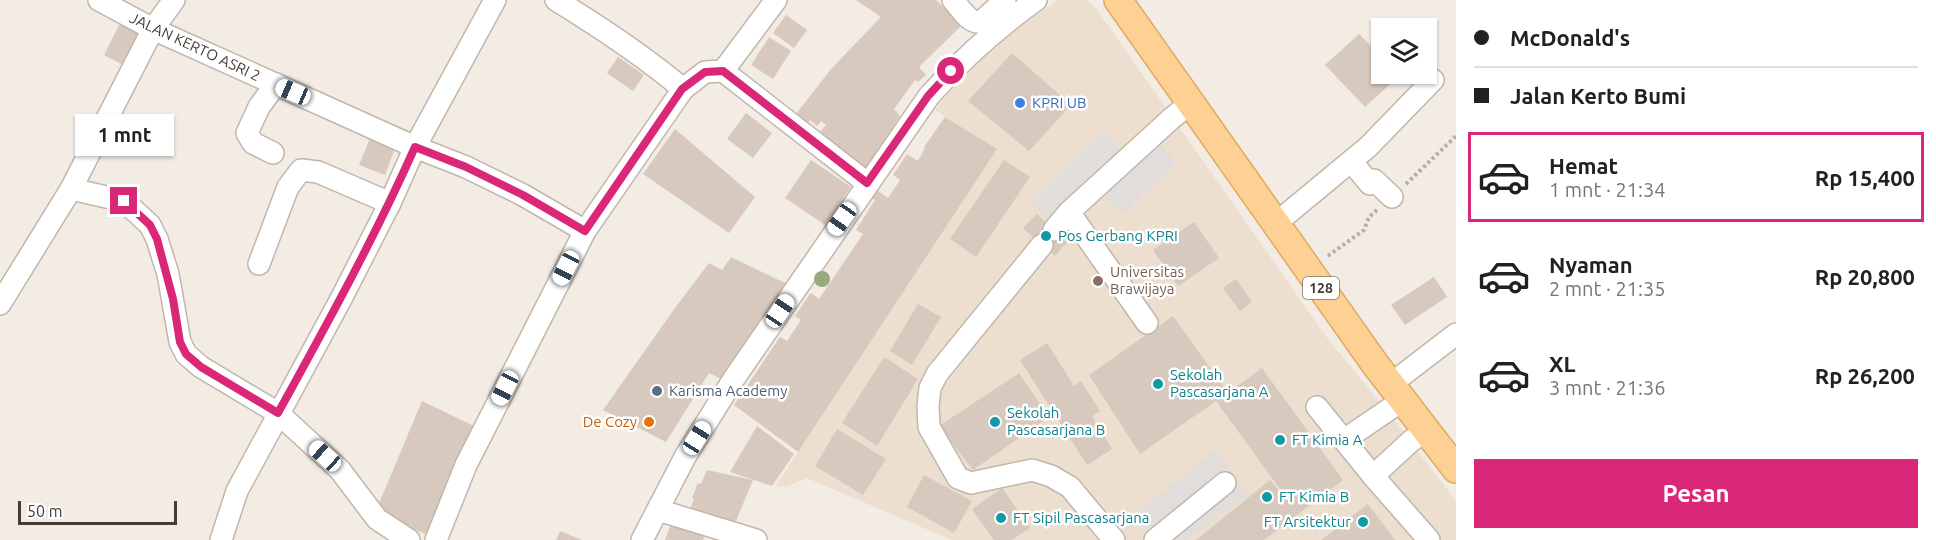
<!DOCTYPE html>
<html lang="id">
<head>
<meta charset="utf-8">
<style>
	body { margin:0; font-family:Ubuntu,sans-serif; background:#f2f2f2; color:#202124; height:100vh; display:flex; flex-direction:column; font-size:22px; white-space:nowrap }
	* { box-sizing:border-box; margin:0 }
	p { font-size:20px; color:#757577 }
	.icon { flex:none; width:33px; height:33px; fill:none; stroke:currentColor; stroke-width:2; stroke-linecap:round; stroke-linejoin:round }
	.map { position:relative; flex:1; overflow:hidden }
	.details { display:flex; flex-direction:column; background:#fff; width:480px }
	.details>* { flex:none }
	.hud { display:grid; align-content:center; height:132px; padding:0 18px; background:#fff }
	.fabs { position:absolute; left:1371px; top:18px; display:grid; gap:12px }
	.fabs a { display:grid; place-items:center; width:66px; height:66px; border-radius:0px; background:#fff; box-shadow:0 2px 4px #0004; font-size:30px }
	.scale { position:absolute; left:18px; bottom:15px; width:159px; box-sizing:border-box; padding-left:6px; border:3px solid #453c35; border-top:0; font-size:16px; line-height:21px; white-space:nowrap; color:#453c35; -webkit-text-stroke:4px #fff; paint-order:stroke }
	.end { position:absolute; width:27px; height:27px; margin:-14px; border:8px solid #db2777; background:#fff; box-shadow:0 0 0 3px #fff }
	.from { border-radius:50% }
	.bubble { position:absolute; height:42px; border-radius:0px; background:#fff; box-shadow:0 2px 4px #0004; font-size:20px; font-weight:700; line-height:42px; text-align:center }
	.car { position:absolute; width:18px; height:36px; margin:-18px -9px; border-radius:8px; box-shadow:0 0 4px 2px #0007; background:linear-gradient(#fff 24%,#345 0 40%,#fff 0 76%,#345 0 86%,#fff 0) }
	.hud b { display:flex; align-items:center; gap:21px; height:57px; font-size:22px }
	.hud b+b { border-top:2px solid #e0e0e0 }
	.hud i { width:15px; height:15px; background:#202124 }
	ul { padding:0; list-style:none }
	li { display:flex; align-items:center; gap:18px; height:90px; margin:0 12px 9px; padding:0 6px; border:3px solid transparent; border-radius:0px }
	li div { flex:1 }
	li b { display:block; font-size:22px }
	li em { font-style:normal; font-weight:700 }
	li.on { border-color:#db2777 }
	li>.icon { width:54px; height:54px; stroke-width:1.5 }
	.primary-button { display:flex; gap:12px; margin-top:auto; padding:12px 18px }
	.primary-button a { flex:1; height:69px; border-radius:0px; background:#db2777; color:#fff; font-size:24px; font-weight:700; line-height:69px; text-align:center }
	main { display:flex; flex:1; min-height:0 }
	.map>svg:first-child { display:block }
</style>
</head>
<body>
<main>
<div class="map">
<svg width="1456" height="540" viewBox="0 0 1456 540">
	<rect width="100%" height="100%" fill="#f2ece5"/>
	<path fill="#ecdfcf" d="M1058 0H1086L1096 8 1325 335 1387 411 1456 501V540H952L807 478 788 486 775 487 996 149 935 110 977 58Z"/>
	<g fill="#e0ddda">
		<path d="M1143 128 1176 162 1121 215 1102 195 1062 233 1032 202 1103 132 1121 150Z"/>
		<path d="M1215 451 1248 494 1187 540H1158L1136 513Z"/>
	</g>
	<g fill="#d7c9be">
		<path d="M856 0H936L962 25 919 67 926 75 918 82 915 80 894 109 900 116 865 170 819 133 826 125 821 121 817 126 810 120 808 123 796 114 832 68 881 17Z"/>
		<path d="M786 15 807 30 794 48 773 33Z"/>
		<path d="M121 21 144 33 127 67 104 55Z"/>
		<path d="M1359 34 1382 57V74L1400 75 1365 107 1325 65Z"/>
		<path d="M769 37 791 51 773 79 751 65Z"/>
		<path d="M1012 53 1071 105 1029 151 968 101Z"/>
		<path d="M618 57 644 75 633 91 607 73Z"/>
		<path d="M746 113 772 133 753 158 727 139Z"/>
		<path d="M945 117 997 149 798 452 734 405 780 337 787 341 801 320 795 316 803 304 811 293 819 299 863 234 856 230 875 200 868 196 874 188 888 198 900 180 893 175 907 154 918 161 925 148 924 147Z"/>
		<path d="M675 129 755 197 729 233 643 174Z"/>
		<path d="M371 136 396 146 385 175 359 165Z"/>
		<path d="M811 160 851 187 825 225 785 198Z"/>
		<path d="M1004 160 1030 177 976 257 950 239Z"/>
		<path d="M1037 214 1067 242 1055 256 1023 228Z"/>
		<path d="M1194 222 1219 258 1178 286 1153 250Z"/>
		<path d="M731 257 789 285 764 321 761 319 721 379 709 373 666 442 603 410 675 308 709 263 722 270Z"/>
		<path d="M1434 277 1447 297 1405 325 1391 305Z"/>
		<path d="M1236 279 1252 302 1240 311 1223 288Z"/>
		<path d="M918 304 941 317 912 365 890 351Z"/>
		<path d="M1173 316 1228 393 1262 368 1343 480 1264 540H1196L1270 480 1293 507 1216 401 1140 454 1089 375Z"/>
		<path d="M1047 343 1074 386 1081 381 1100 411 1092 416 1112 449 1087 465 1020 360Z"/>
		<path d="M884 357 918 379 877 446 842 423Z"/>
		<path d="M1019 373 1049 417 973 470 939 426Z"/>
		<path d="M422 401 474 426 428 535 375 513Z"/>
		<path d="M757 426 794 454 772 486 730 472Z"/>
		<path d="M837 429 886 459 863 495 815 466Z"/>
		<path d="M707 470 753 480 733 528 688 514 694 499 692 498 698 483 701 484Z"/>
		<path d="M924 475 972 501 954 533 907 507Z"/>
		<path d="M1002 488 1030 528 1012 540H994L972 509Z"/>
		<path d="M1368 504 1395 540H1321Z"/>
		<path d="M672 522 705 533 703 540H665Z"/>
		<path d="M560 531 582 540H556Z"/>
	</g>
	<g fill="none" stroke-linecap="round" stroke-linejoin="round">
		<g stroke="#c1b6ab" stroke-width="24">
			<g id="minor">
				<path d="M99 0 153 29 415 147 466 167 523 195 585 231"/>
				<path d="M556 0C600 27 644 56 683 89"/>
				<path d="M953 0C961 9 969 24 981 22L1005 0"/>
				<path d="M723 71 776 0"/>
				<path d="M273 153 253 143 247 133 259 107 276 84"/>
				<path d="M1351 161 1370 184 1374 180 1392 197"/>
				<path d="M71 189 124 201 150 225 157 239 168 274 180 342 186 354 201 367 278 413 340 470 377 519 409 540"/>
				<path d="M1069 212 1147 323"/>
				<path d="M1275 224 1368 147 1433 80"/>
				<path d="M1054 230 1069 212 1172 118 1191 103"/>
				<path d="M1042 245 937 374 930 388 928 406 929 427 958 478 971 483 1032 470 1051 476 1070 487 1114 540"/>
				<path d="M259 264 288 187 301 170 318 172 390 203"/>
				<path d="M0 304 71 189 153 29 174 0"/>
				<path d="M1391 384 1456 334"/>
				<path d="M1317 407 1373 476 1429 540"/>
				<path d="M1344 440 1403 400"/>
				<path d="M1373 476 1411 441 1427 430"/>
				<path d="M658 510 756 540"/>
				<path d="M221 540 237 491 342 297 390 203 415 147 495 0"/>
				<path d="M436 540 466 465 585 231 683 89 705 72 723 71 867 183"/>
				<path d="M642 540 685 457 733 380 929 96C961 60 997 28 1036 0"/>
				<path d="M1155 540 1225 483"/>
			</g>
		</g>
		<g stroke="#e2aa63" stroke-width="30">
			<path id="major" d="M1118 0 1375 364 1456 469"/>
		</g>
		<g stroke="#bfac99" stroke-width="4" stroke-dasharray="3 3" stroke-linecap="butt">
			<path d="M1406 184 1456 136"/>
			<path d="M1328 256 1364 230 1369 217 1378 209"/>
		</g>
		<use href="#minor" stroke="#fff" stroke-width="21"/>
		<use href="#major" stroke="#fdd094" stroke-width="27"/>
	</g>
	<circle fill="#99ab7e" cx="822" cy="279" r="8"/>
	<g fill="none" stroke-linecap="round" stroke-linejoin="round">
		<path stroke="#db2777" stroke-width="8" d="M124 201 150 225 157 239 173 299 180 342 186 354 201 367 278 413C326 326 374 239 415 147L466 167 523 195 585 231 682 89 705 72 723 71 867 183 928 96 951 71"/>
	</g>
	<circle fill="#3f7fe0" stroke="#fff" stroke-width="2" cx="1020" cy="103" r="6"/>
	<g fill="#0f9aa8" stroke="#fff" stroke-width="2">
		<circle cx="1046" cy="236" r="6"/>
		<circle cx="1158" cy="384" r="6"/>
		<circle cx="995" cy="422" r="6"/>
		<circle cx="1280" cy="440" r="6"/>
		<circle cx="1267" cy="497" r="6"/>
		<circle cx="1001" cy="518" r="6"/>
		<circle cx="1363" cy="522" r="6"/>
	</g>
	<circle fill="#8d6e63" stroke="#fff" stroke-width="2" cx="1098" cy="281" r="6"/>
	<circle fill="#5c6f8a" stroke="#fff" stroke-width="2" cx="657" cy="391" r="6"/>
	<circle fill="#e8710a" stroke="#fff" stroke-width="2" cx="649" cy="422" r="6"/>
	<g text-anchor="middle" stroke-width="5" stroke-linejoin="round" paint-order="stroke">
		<rect fill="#fff" stroke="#7d7672" stroke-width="1.5" x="1303" y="277" width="36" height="22" rx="4.5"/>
		<g font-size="14" font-weight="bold" fill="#453c35">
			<text x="1321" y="293">128</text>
		</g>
		<g font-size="15" fill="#453c35" stroke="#fff">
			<text transform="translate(195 47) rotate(25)" y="5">JALAN KERTO ASRI 2</text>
		</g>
		<g font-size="15" fill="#366cbe" stroke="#fff" text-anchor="start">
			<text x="1032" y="108">KPRI UB</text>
		</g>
		<g font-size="15" fill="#0d838f" stroke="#fff" text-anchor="start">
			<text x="1058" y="241">Pos Gerbang KPRI</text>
			<text x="1170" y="380">Sekolah<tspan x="1170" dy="17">Pascasarjana A</tspan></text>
			<text x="1007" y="418">Sekolah<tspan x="1007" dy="17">Pascasarjana B</tspan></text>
			<text x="1292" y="445">FT Kimia A</text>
			<text x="1279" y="502">FT Kimia B</text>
			<text x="1013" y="523">FT Sipil Pascasarjana</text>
			<text x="1351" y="527" text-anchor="end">FT Arsitektur</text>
		</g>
		<g font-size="15" fill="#785e54" stroke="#fff" text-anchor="start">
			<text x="1110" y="277">Universitas<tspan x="1110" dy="17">Brawijaya</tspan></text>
		</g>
		<g font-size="15" fill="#4e5e75" stroke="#fff" text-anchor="start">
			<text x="669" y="396">Karisma Academy</text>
		</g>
		<g font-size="15" fill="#c56008" stroke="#fff" text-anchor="end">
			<text x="637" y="427">De Cozy</text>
		</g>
	</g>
</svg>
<div class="fabs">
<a><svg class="icon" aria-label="layers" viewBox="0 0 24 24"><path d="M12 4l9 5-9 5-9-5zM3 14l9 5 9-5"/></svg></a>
</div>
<div class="scale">50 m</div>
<i class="end from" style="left:951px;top:71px"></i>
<i class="end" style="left:124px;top:201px"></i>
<div class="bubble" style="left:75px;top:114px;width:99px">1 mnt</div>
<i class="car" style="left:293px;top:92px;rotate:293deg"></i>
<i class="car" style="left:842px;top:219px;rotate:215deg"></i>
<i class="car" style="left:566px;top:268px;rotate:207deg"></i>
<i class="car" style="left:780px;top:311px;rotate:34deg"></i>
<i class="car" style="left:505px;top:388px;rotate:207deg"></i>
<i class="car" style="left:697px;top:438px;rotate:32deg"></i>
<i class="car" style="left:325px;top:456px;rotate:312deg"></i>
</div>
<section class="details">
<div class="hud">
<b><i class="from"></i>McDonald's</b>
<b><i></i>Jalan Kerto Bumi</b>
</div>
<ul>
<li class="on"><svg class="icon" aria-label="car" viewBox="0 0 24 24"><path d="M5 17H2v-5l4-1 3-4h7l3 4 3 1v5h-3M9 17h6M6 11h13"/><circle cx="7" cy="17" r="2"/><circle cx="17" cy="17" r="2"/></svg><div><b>Hemat</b><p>1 mnt · 21:34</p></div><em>Rp 15,400</em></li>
<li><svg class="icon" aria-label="car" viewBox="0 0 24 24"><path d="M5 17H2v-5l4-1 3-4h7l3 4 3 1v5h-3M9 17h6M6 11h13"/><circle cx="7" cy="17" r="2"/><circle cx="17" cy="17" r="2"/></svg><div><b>Nyaman</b><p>2 mnt · 21:35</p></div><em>Rp 20,800</em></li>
<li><svg class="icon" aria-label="car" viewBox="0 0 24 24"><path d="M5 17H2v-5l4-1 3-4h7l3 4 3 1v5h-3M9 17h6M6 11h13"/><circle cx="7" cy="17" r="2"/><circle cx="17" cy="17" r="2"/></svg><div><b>XL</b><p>3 mnt · 21:36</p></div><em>Rp 26,200</em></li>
</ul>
<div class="primary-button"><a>Pesan</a></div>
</section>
</main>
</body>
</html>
